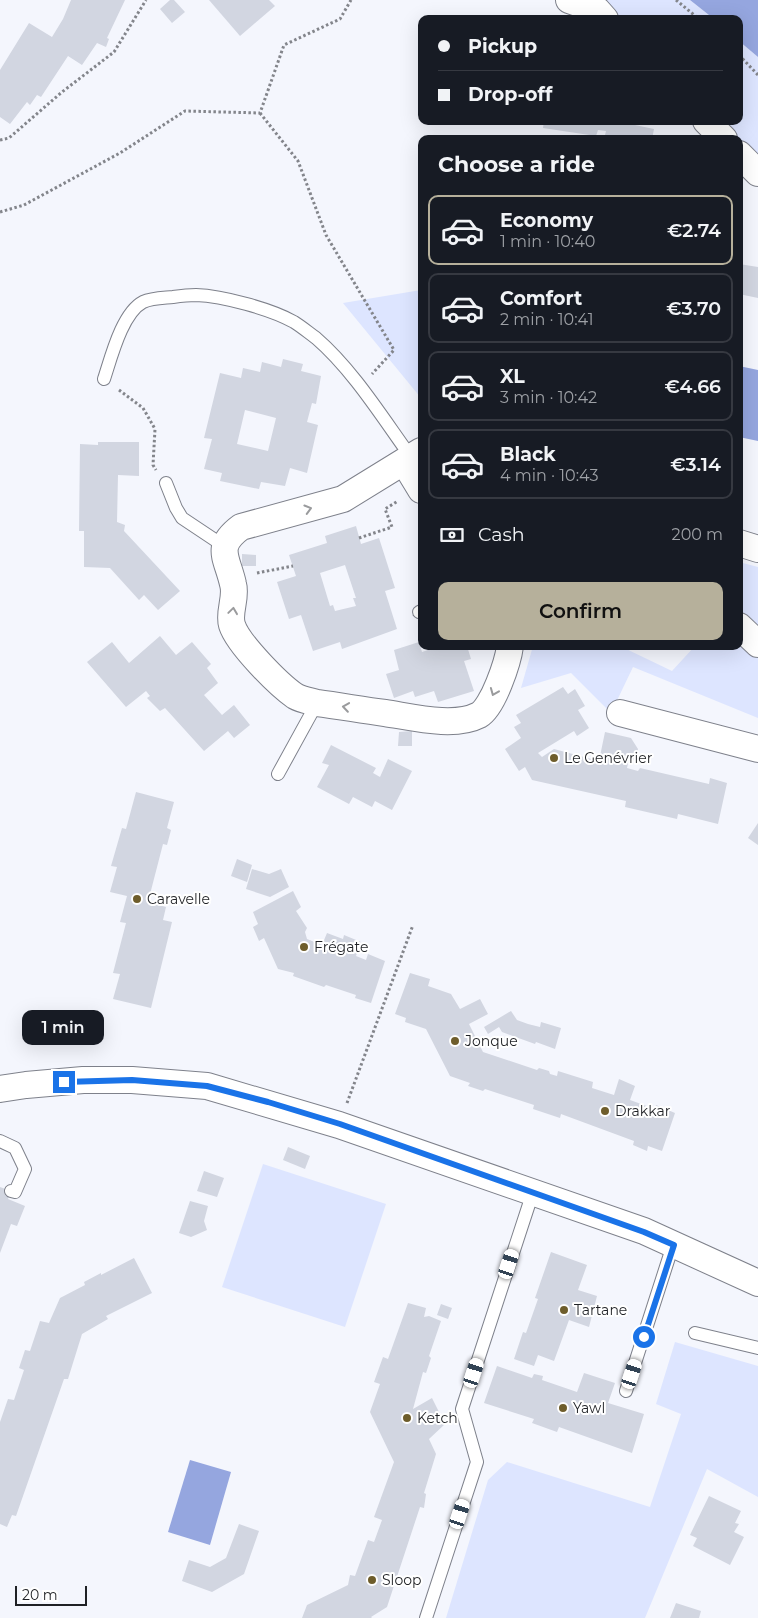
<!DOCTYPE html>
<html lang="en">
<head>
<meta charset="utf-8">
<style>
	body { margin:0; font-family:Montserrat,sans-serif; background:#20242c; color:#f1f3f6; height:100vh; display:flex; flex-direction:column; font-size:19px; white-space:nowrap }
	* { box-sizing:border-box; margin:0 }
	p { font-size:16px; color:#9ea1a6 }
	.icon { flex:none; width:28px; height:28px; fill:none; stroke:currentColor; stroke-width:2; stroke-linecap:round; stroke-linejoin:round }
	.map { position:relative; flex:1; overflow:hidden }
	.sheet { position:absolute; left:418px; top:135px; width:325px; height:515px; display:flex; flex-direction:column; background:#171b24; border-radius:10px; box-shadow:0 5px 20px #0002 }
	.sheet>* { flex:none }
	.banner { position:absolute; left:418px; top:15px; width:325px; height:110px; border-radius:10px; box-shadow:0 5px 20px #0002; display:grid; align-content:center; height:110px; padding:0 20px; background:#171b24 }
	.scale { position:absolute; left:15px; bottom:12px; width:72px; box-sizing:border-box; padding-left:5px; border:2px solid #1f2125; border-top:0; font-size:14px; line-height:18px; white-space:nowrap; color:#1f2125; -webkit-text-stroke:4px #fff; paint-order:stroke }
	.end { position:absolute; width:22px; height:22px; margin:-11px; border:6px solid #1a73e8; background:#fff; box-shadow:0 0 0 2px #fff }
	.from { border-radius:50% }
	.bubble { position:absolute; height:35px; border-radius:10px; background:#171b24; box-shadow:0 5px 20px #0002; font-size:16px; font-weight:600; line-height:35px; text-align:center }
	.car { position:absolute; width:15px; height:30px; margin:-15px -8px; border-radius:6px; box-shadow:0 0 4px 1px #0007; background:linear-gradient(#fff 24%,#345 0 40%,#fff 0 76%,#345 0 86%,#fff 0) }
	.banner b { display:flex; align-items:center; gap:18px; height:48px; font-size:19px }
	.banner b+b { border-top:1px solid #363941 }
	.banner i { width:12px; height:12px; background:#f1f3f6 }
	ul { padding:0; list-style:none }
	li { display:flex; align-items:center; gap:15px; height:70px; margin:0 10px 8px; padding:0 10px; border:2px solid #363941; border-radius:10px }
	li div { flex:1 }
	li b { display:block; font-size:19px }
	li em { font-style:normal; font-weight:600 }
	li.active { border-color:#b6b09b }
	li>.icon { width:45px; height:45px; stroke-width:1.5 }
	h2 { padding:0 20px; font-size:22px; line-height:60px }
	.pay { display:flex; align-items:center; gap:12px; height:55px; padding:0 20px; font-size:19px }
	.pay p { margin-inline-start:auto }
	.button { display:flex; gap:10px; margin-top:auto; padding:10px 20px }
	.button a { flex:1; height:58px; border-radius:10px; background:#b6b09b; color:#111; font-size:20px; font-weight:600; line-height:58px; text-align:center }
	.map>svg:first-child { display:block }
</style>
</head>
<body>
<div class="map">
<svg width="758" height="1618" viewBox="0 0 758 1618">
	<rect width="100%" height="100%" fill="#f4f6fd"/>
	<g fill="#dde5ff">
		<path d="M593 0H690L714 19H613Z"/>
		<path d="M739 41 758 57V164L739 145V139H733L715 121H739Z"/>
		<path d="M421 290V398L343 303Z"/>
		<path d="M739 562 758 567V718L633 667 611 713 571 673 521 688 533 646H620L672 671 695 646H739Z"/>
		<path d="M263 1164 386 1204 345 1327 222 1287Z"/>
		<path d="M675 1342 758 1366V1497L707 1469 645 1618H446L488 1480 507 1462 650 1507 681 1414 656 1404Z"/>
	</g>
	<g fill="#95a6df">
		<path d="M690 0H758V57L739 41V19H714Z"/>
		<path d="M739 366 758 370V441L739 437Z"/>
		<path d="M190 1460 231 1472 210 1545 168 1532Z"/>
	</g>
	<g fill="#d2d6e1" fill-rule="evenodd">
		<path d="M71 0H125L107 38 109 39 106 47 97 43 82 65 68 56 41 97 37 95 30 105 27 102 10 124 0 117V70L29 23 52 37 63 19Z"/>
		<path d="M170 0H174L185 12 172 23 160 9Z"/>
		<path d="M209 0H269L275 6 240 36Z"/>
		<path d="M544 121H616L654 129 652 139H604L606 131 598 130 596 136 543 128Z"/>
		<path d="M739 264 758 267V298L739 294Z"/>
		<path d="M283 359 303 364 301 371 321 376 316 404 312 403 307 422 318 425 307 473 290 468 285 486 261 482 259 489 220 481 222 473 204 469 212 439 204 438 220 373 241 378 243 368 260 372 262 362 281 367ZM245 410 276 418 268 451 237 444Z"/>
		<path d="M98 442H139V476L118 475 117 522 125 525 124 531 180 591 158 610 144 595 139 600 110 568 84 567V531H79L80 444 98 445Z"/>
		<path d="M356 526 361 544 379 538 395 588 385 591 397 629 342 649 340 642 313 651 301 615 289 619 277 582 296 576 289 555 327 543 325 536ZM345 565 356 598H353L356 606 335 611 333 605 330 606 320 573Z"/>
		<path d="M242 554 256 555V566H242Z"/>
		<path d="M160 636 176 655 192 642 211 664 207 668 218 683 204 695 222 715 234 705 250 725 234 738 228 731 204 751 165 708 160 711 147 698 150 696 146 691 126 707 87 662 112 642 129 663Z"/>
		<path d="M419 642 422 652 434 648 433 646H467L471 659 464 661 474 691 438 702 434 691 415 697 413 691 394 698 386 674 399 670 394 650Z"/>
		<path d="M563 687 568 694 575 689 585 706 578 710 589 728 577 736 574 731 538 753 542 757 554 749 599 761 605 732 631 738 638 749 636 760 629 759 627 768 638 771 640 768 709 784 710 778 727 783 718 824 678 814 677 819 625 807 626 801 532 780 525 767 519 771 505 749 521 738 514 727 521 723 516 715Z"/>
		<path d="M412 731V746H398L399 732Z"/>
		<path d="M331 745 376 768 373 773 380 777 388 759 412 771 392 810 375 801 372 807 353 797 349 804 317 787 329 765 322 763Z"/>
		<path d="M136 792 174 802 167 828 171 830 167 845 163 844 148 902 166 907 163 920 172 922 151 1008 113 999 120 974 113 973 126 923 120 922 127 896 110 892 117 867 111 866 122 828 126 829Z"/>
		<path d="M758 823V845L748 838Z"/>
		<path d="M237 859 252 865 247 882 231 876Z"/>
		<path d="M252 869 269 874 281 869 289 887 270 897 246 889Z"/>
		<path d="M293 891 301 907 296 911 307 928 305 932 307 939 322 945 327 933 343 939 344 935 361 942 356 956 366 960 368 954 385 961 371 1003 355 998 356 995 326 985 324 987 293 976 294 973 278 969 264 938 259 941 253 927 258 924 253 912Z"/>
		<path d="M410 973 430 979 428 986 451 994 460 1009 480 999 488 1014 469 1024 483 1052 537 1070 539 1068 549 1071 550 1074 557 1076 558 1071 593 1082 592 1088 614 1095 619 1079 635 1086 630 1100 655 1109 656 1105 675 1113 662 1151 648 1146 647 1151 633 1145 634 1141 561 1114 560 1118 533 1109 534 1105 485 1089 483 1091 468 1086 470 1083 450 1076 426 1029 405 1022 406 1018 395 1014Z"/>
		<path d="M511 1011 517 1020 528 1024 540 1027 541 1022 561 1028 555 1049 536 1042 535 1044 502 1032 499 1027 488 1034 484 1027Z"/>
		<path d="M288 1147 310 1156 305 1169 283 1160Z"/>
		<path d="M204 1171 224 1178 217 1197 197 1191Z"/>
		<path d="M0 1187 11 1191 8 1199 25 1206 17 1226 11 1224 0 1253Z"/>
		<path d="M190 1201 208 1206 204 1221 207 1230 191 1237 179 1233Z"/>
		<path d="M551 1252 587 1265 578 1290 597 1296 589 1327 569 1320 554 1361 538 1355 534 1366 514 1359 523 1332 526 1333 538 1299 535 1298Z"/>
		<path d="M134 1258 152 1293 106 1316 108 1319 82 1334 68 1379H64L16 1516 12 1515 7 1527 0 1524V1422L8 1399 14 1400 24 1370 19 1368 25 1350 30 1351 40 1321 49 1323 60 1298 85 1285 84 1282 101 1273V1275Z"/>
		<path d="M408 1303 426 1308 424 1317 429 1316 441 1321 429 1356 431 1358 426 1373 423 1372 413 1409 432 1398 445 1424 429 1439 436 1454 424 1493 426 1494 424 1508 420 1507 387 1607 371 1617 372 1618H302L307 1605 348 1585 350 1575 355 1576 368 1540 374 1542 382 1520 374 1517 394 1462 370 1412 380 1384 374 1382 383 1357 388 1359Z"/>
		<path d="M441 1304 452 1308 448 1319 437 1315Z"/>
		<path d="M497 1366 532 1378 534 1374 543 1376 542 1380 577 1392 584 1373 615 1383 608 1403 644 1414 632 1453 559 1427 557 1432 532 1423 534 1419 484 1403Z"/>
		<path d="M709 1496 741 1511 735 1523 739 1524 734 1532 744 1537 730 1565 693 1546 697 1538 690 1535Z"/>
		<path d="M239 1524 259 1531 244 1574 212 1592 182 1581 189 1560 210 1567 226 1558Z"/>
		<path d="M676 1603 701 1611 699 1618H670Z"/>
	</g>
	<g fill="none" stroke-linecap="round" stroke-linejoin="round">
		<g stroke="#7e818b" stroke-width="14">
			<g id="lane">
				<path d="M104 379C111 358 122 313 143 302 152 298 164 298 173 297 180 296 188 295 196 295 223 296 271 309 294 322 302 327 309 333 316 338 353 370 382 417 411 457"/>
				<path d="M166 483 176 508 182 518 224 546"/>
				<path d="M419 612 421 611"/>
				<path d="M278 774 317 703"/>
				<path d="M0 1141 15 1148 25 1169 15 1192 11 1191"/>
				<path d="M695 1333 758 1348"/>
				<path d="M626 1391 673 1245"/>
				<path d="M426 1618 477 1462 462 1409 533 1192"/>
			</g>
		</g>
		<g stroke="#7e818b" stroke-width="28">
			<g id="street">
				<path d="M569 0 597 10 605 19"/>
				<path d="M706 121 724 139"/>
				<path d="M739 154 758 173"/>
				<path d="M421 451 343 499 241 527C214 547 227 557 233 584 237 598 228 612 232 625 238 644 279 685 295 696 302 700 310 701 317 703 340 706 362 710 385 713 412 717 454 728 479 715 493 707 508 662 510 646"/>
				<path d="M404 462 421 490"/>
				<path d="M739 543 758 549"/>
				<path d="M739 626 758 644"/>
				<path d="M620 713 758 749"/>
				<path d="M0 1089 26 1085 83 1080H132L207 1086 339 1125 644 1231 758 1283"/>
			</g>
		</g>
		<g stroke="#83858b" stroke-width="3" stroke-dasharray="2.5 2.5" stroke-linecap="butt">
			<path d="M676 0 699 19"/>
			<path d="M739 55 758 75"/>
			<path d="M260 113 298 161 326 235 394 350 372 374"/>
			<path d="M0 140 9 138 62 92 114 52 146 0"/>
			<path d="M0 212 24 205 120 153 185 111 260 113 284 45 340 19 351 0"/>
			<path d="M119 390 143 408 155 429 153 465 156 470"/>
			<path d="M359 538 392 527 385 509 398 501"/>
			<path d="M257 573 293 566"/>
			<path d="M347 1103 413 925"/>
		</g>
		<use href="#lane" stroke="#fff" stroke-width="12"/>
		<use href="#street" stroke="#fff" stroke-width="26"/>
	</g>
	<defs><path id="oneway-chevron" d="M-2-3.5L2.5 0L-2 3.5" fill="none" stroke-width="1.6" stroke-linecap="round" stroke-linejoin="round" transform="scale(1.25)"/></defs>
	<g stroke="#9a9b9d">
		<use href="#oneway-chevron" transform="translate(308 509) rotate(-16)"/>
		<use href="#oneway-chevron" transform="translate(233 611) rotate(-82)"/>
		<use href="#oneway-chevron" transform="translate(494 692) rotate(112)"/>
		<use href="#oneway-chevron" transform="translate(346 707) rotate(-172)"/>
	</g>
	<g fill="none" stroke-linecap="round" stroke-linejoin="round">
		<path stroke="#1a73e8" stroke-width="6" d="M64 1082 132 1080 207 1086 268 1102 340 1124 644 1232 674 1245 644 1337"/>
	</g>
	<g fill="#6e5d2b" stroke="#fff" stroke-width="2">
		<circle cx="554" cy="758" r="5"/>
		<circle cx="137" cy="899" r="5"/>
		<circle cx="304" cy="947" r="5"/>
		<circle cx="455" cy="1041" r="5"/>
		<circle cx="605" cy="1111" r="5"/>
		<circle cx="564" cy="1310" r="5"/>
		<circle cx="563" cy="1408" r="5"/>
		<circle cx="407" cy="1418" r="5"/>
		<circle cx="372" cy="1580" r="5"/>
	</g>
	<g text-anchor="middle" stroke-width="4" stroke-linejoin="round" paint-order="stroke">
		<g font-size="14" fill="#1f2125" stroke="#fff" text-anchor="start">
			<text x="564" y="763">Le Genévrier</text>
			<text x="147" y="904">Caravelle</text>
			<text x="314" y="952">Frégate</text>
			<text x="465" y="1046">Jonque</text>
			<text x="615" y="1116">Drakkar</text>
			<text x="574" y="1315">Tartane</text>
			<text x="573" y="1413">Yawl</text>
			<text x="417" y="1423">Ketch</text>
			<text x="382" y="1585">Sloop</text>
		</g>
	</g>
</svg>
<div class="scale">20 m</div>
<i class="end from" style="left:644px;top:1337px"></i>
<i class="end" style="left:64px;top:1082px"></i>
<div class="bubble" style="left:22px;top:1010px;width:82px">1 min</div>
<i class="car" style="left:509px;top:1264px;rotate:18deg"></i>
<i class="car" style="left:474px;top:1373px;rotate:18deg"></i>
<i class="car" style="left:632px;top:1374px;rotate:18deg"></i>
<i class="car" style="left:460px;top:1514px;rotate:18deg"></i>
<div class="banner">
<b><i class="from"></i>Pickup</b>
<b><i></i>Drop-off</b>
</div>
<section class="sheet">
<h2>Choose a ride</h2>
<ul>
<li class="active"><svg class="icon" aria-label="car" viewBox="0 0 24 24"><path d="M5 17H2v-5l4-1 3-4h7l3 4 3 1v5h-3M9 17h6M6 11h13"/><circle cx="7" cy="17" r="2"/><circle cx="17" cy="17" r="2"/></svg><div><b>Economy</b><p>1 min · 10:40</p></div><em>€2.74</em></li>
<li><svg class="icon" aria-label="car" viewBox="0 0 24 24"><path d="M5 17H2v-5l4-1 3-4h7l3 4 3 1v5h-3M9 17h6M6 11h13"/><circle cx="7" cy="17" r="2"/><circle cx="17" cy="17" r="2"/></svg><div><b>Comfort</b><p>2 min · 10:41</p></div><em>€3.70</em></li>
<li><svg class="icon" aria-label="car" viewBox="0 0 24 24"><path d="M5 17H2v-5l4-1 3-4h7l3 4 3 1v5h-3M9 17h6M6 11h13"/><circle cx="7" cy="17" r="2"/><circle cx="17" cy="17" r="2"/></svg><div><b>XL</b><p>3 min · 10:42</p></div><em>€4.66</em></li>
<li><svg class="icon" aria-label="car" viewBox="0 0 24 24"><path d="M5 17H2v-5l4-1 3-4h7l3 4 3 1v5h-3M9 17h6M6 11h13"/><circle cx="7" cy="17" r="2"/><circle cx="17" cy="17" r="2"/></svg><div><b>Black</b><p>4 min · 10:43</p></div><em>€3.14</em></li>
</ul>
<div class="pay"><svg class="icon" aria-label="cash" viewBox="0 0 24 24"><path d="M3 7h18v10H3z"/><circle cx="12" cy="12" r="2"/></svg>Cash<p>200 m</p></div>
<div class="button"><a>Confirm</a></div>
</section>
</div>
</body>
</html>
